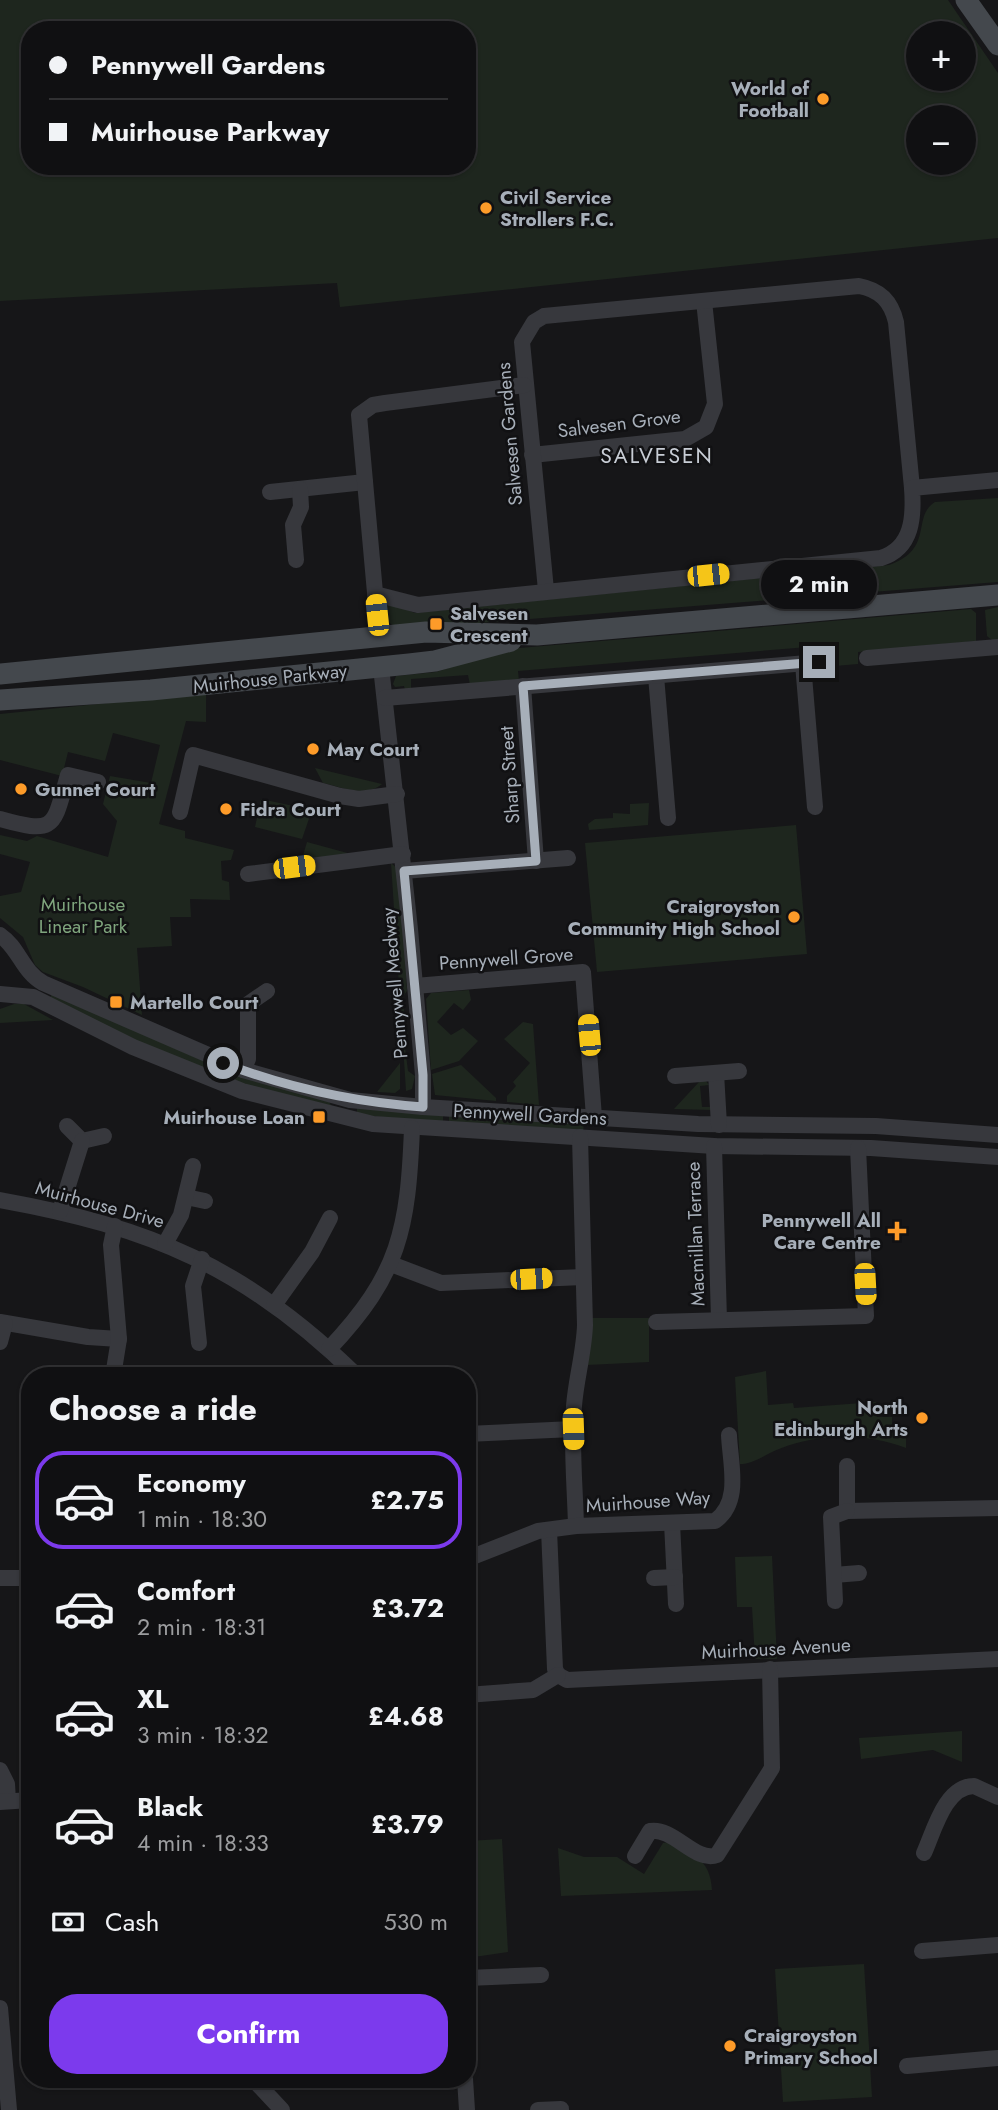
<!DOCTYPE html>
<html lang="en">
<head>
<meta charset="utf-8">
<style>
	body { margin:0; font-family:Jost,sans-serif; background:#1e1e20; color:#f1f3f6; height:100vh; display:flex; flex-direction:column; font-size:26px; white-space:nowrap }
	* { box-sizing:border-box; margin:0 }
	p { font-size:23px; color:#9c9d9f }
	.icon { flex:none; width:38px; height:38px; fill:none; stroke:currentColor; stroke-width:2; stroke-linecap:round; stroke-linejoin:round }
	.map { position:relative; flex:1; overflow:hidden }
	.drawer { position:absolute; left:21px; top:1367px; width:455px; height:721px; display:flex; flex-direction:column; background:#101012; border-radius:28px; box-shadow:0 2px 5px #0004,0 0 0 2px #303032 }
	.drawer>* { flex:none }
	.guide { position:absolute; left:21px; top:21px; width:455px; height:154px; border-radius:28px; box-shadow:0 2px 5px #0004,0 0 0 2px #303032; display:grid; align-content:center; height:154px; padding:0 28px; background:#101012 }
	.fabs { position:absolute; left:906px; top:21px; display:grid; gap:14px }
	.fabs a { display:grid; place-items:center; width:70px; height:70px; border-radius:50%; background:#101012; box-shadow:0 2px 5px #0004,0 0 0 2px #303032; font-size:35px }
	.end { position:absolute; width:32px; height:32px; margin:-16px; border:9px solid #a7afb9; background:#111; box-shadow:0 0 0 4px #111 }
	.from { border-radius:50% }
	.bubble { position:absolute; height:49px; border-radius:24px; background:#101012; box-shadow:0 2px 5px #0004,0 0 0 2px #303032; font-size:23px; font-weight:700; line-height:49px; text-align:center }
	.car { position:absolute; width:21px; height:42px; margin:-21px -10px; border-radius:9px; box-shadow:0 0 5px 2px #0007; background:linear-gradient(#f5c518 24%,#345 0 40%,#f5c518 0 76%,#345 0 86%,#f5c518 0) }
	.guide b { display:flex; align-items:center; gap:24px; height:66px; font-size:26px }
	.guide b+b { border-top:2px solid #303032 }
	.guide i { width:18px; height:18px; background:#f1f3f6 }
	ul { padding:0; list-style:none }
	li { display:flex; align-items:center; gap:21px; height:98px; margin:0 14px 10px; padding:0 14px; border:4px solid transparent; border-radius:28px }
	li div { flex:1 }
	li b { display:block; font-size:26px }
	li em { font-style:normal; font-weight:700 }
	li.current { border-color:#7c3aed }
	li>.icon { width:63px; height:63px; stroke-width:1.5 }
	h2 { padding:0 28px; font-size:32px; line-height:84px }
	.pay { display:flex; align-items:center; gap:18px; height:77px; padding:0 28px; font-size:26px }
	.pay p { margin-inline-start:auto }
	.cta { display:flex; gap:14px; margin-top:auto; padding:14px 28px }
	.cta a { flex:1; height:80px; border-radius:28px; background:#7c3aed; color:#fff; font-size:28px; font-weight:700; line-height:80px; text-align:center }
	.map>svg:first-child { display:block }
</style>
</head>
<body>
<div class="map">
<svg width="998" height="2110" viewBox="0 0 998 2110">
	<rect width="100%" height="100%" fill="#161618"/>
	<g fill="#1e261e" fill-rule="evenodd">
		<path d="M0 0H948L998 73V238L340 307 337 283 0 301ZM30 30H467V166H30ZM964 33V79H919V33ZM919 117H964V163H919Z"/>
		<path d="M998 498V582L403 629C388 625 386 621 386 607L389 603 415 613 889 565C935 549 911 517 935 502Z"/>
		<path d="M998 607V640L993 641 987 636 985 610Z"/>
		<path d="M971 609 976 613V641L858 652V664L823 667 820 646 518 671 519 681 470 685 468 675 411 679V689L405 690 404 686 395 687 393 684 396 676 436 672 508 649Z"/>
		<path d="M206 693V722L186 721 159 824 185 831V838L234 850 231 860 221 861 222 880 229 882 230 900 190 899 191 917H170L172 946 137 948 142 1015 83 987 43 972 35 965 23 937 0 918V896L21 892 30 862 0 854V835L27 841 37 836 108 857 117 821 103 804 110 776 151 783 160 745 113 733 105 761 68 752 62 776 0 760V714Z"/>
		<path d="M315 768 382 784C366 798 341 787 323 783Z"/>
		<path d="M261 799 312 810 302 839 255 827Z"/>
		<path d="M649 803 648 825 589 830 588 824 595 819 613 818V813L630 814V804Z"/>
		<path d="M796 825 807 954 597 972 585 843Z"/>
		<path d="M307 842 351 854 306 860 302 859Z"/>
		<path d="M391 863 400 871 407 991 402 998 408 1034 404 1039 408 1071 415 1076 412 1089 406 1091Z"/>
		<path d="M469 990 471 1000 463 1010 454 1003 437 1022 451 1035 463 1028 478 1041 459 1061 431 1070 426 999 431 993Z"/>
		<path d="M52 993 230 1073 329 1102 332 1106C232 1090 140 1044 50 998Z"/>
		<path d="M14 1004H24L53 1020 0 1023V1009Z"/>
		<path d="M523 1022 533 1024 539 1105 507 1102V1096L516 1086 513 1082 530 1063 504 1039Z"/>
		<path d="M400 1063V1089L395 1093 377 1092Z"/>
		<path d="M461 1065 496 1098V1101L435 1095 432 1074Z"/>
		<path d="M705 1080 709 1085 700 1086 702 1107H711L712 1110 674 1109 700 1081Z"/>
		<path d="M357 1108 443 1115V1125L357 1114Z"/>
		<path d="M449 1115 584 1123 583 1133 449 1125Z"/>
		<path d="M587 1318H649V1362L587 1365Z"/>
		<path d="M766 1371 768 1405 793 1403 794 1408 876 1402 877 1417H892V1430L906 1437V1448C865 1433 820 1433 779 1449 766 1454 753 1464 740 1464L735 1377Z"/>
		<path d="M772 1556 777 1659H755L752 1607H737L735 1557Z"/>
		<path d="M962 1731V1762L933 1750 861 1759 859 1738Z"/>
		<path d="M502 1839 508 1952 474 1957 467 1841Z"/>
		<path d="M669 1842C694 1856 710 1858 712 1890L561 1896 558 1848 584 1857H617L644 1874 663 1843Z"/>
		<path d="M864 1964 872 2097 783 2102 775 1969Z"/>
	</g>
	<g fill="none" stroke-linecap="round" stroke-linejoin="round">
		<g stroke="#37383d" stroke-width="16">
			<path d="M532 455 685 439 706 427 715 404 704 301"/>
			<path d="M270 492 365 482"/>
			<path d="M296 560 293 525 301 507 300 489"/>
			<path d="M546 590 522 342 534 322 544 316 859 286C880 290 891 301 896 322L912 488"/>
			<path d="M375 594 418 605 881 558C913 548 914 516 912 488L998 480"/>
			<path d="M379 637 359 415 373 405 385 403 524 385"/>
			<path d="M867 658 998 647"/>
			<path d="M803 664 815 807"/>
			<path d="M381 667 410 929 423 1075V1107"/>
			<path d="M656 676 668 818"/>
			<path d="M523 686 536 861"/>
			<path d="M385 698 819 662"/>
			<path d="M180 812 193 755 340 796 359 799 397 794"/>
			<path d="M0 819C57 835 53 827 68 775L98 782"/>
			<path d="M404 871 568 858"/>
			<path d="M248 874 403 854"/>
			<path d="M0 935C19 948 22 971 43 983L243 1070 350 1100 423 1107 698 1124 876 1126 998 1135"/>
			<path d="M415 986 583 972 594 1117"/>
			<path d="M0 994 33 997 133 1047 242 1091 373 1124 714 1146 871 1148 998 1157"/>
			<path d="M243 1070 248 1059V1004L267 991"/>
			<path d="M716 1073 719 1125"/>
			<path d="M675 1076 739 1071"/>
			<path d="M67 1126 82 1141 104 1136"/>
			<path d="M714 1146 719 1320"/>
			<path d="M186 1197 205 1201"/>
			<path d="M0 1200C150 1227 246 1267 357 1376"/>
			<path d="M60 1211 82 1141"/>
			<path d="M165 1244 181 1215 193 1166"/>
			<path d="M391 1264 441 1283 583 1277"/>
			<path d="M274 1305 312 1252 330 1218"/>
			<path d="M0 1322 88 1337 119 1339"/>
			<path d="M656 1322 866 1316 858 1148"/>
			<path d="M0 1342 5 1323"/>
			<path d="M199 1343 193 1286 202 1259"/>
			<path d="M329 1349C400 1274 408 1229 412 1128"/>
			<path d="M113 1376 119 1339 111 1245 115 1226"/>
			<path d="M467 1434 573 1429"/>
			<path d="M847 1466V1511L998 1508"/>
			<path d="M672 1523 676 1604"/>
			<path d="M576 1526C575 1486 571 1446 574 1406 576 1379 584 1353 585 1325L580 1137"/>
			<path d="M549 1530 555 1669 558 1675"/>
			<path d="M467 1559 538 1531 576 1526 715 1521C742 1502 730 1463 729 1435"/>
			<path d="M834 1575 859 1573"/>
			<path d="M0 1578H30"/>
			<path d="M654 1578 675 1577"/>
			<path d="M835 1601 831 1517 847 1511"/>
			<path d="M558 1675 567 1680 998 1659"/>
			<path d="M467 1695 533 1690 558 1675"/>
			<path d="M0 1770 7 1784 8 1801"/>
			<path d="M0 1802 30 1800"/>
			<path d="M467 1839H469"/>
			<path d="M924 1853C934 1831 945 1786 974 1786L998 1797"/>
			<path d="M635 1856 650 1831C674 1827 695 1863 717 1855L772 1768 770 1669"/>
			<path d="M922 1951 998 1945"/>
			<path d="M467 1978 541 1975"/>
			<path d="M0 2008 9 2110"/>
			<path d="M907 2066 998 2058"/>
			<path d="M253 2079 282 2110"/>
			<path d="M465 2079 467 2110"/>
			<path d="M538 2110 561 2109"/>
		</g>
		<g stroke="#44484d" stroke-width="21">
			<path d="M966 0 998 45"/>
			<path d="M0 674 426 632 537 635 998 595"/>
			<path d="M0 700 151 690 409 664 435 661 511 641"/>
		</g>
	</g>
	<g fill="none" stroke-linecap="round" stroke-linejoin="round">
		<path stroke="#a7afb9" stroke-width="9" d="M223 1063C288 1088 353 1102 423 1107V1075L404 871 536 861 523 686 819 662"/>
	</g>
	<g fill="#fd9b29" stroke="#111113" stroke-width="2.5">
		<circle cx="823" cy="99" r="7"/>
		<circle cx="486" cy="208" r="7"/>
		<rect x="429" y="617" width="14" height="14" rx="3.5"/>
		<circle cx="313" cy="749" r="7"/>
		<circle cx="21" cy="789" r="7"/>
		<circle cx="226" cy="809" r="7"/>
		<circle cx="794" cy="917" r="7"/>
		<rect x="109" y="995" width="14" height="14" rx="3.5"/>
		<rect x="312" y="1110" width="14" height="14" rx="3.5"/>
		<path d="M893.5 1220.5h7v7h7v7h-7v7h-7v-7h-7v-7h7z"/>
		<circle cx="922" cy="1418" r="7"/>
		<circle cx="730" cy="2046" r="7"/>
	</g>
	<g text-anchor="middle" stroke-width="5" stroke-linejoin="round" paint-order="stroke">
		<g font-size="19" font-weight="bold" fill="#a7afb9" stroke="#111113" text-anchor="start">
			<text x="809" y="95" text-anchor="end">World of<tspan x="809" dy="22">Football</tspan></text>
			<text x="500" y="204">Civil Service<tspan x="500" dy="22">Strollers F.C.</tspan></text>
			<text x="450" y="620">Salvesen<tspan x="450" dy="22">Crescent</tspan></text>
			<text x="327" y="756">May Court</text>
			<text x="35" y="796">Gunnet Court</text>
			<text x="240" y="816">Fidra Court</text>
			<text x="780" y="913" text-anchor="end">Craigroyston<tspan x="780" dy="22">Community High School</tspan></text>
			<text x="130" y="1009">Martello Court</text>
			<text x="305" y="1124" text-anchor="end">Muirhouse Loan</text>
			<text x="881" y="1227" text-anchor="end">Pennywell All<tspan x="881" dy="22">Care Centre</tspan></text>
			<text x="908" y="1414" text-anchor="end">North<tspan x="908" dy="22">Edinburgh Arts</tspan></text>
			<text x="744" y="2042">Craigroyston<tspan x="744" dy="22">Primary School</tspan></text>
		</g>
		<g font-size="19" fill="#a7afb9" stroke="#111113">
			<text transform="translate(619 423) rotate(-7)" y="7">Salvesen Grove</text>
			<text transform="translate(509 434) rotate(-95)" y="7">Salvesen Gardens</text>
			<text transform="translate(270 678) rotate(-6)" y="7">Muirhouse Parkway</text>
			<text transform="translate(509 775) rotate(-94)" y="7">Sharp Street</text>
			<text transform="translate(506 958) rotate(-4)" y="7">Pennywell Grove</text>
			<text transform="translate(394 983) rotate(-95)" y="7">Pennywell Medway</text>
			<text transform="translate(530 1114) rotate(3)" y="7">Pennywell Gardens</text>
			<text transform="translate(100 1204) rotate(15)" y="7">Muirhouse Drive</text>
			<text transform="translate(695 1234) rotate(-92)" y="7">Macmillan Terrace</text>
			<text transform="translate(648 1501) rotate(-4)" y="7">Muirhouse Way</text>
			<text transform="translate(776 1648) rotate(-3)" y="7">Muirhouse Avenue</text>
		</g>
		<g font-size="19" fill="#7fa57d" stroke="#111113">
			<text x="83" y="911">Muirhouse<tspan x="83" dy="22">Linear Park</tspan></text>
		</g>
		<g font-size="21" letter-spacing="2" fill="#c8cdd5" stroke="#111113">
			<text x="657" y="463">SALVESEN</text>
		</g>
	</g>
</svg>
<div class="fabs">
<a>+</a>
<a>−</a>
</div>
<i class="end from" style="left:223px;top:1063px"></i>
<i class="end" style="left:819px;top:662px"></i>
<div class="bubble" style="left:761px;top:560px;width:116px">2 min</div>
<i class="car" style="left:708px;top:575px;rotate:84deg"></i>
<i class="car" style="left:377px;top:615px;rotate:354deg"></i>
<i class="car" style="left:294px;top:867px;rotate:83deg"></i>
<i class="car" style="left:589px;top:1035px;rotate:355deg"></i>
<i class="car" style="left:531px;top:1279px;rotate:87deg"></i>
<i class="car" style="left:865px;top:1284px;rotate:177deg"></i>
<i class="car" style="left:573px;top:1429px;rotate:178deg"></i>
<div class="guide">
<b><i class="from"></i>Pennywell Gardens</b>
<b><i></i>Muirhouse Parkway</b>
</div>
<section class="drawer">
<h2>Choose a ride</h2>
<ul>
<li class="current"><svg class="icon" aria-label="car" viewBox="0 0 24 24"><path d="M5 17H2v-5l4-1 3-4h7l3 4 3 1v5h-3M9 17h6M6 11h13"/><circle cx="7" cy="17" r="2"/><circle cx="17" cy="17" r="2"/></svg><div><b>Economy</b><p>1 min · 18:30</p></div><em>£2.75</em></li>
<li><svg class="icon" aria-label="car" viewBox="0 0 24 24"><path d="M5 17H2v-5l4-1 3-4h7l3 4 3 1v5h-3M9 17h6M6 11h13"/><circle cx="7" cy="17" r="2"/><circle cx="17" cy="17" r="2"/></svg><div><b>Comfort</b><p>2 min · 18:31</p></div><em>£3.72</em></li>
<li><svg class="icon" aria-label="car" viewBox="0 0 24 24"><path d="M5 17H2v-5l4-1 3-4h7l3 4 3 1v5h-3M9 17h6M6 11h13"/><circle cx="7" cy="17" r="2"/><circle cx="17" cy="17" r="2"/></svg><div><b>XL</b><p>3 min · 18:32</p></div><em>£4.68</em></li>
<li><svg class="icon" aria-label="car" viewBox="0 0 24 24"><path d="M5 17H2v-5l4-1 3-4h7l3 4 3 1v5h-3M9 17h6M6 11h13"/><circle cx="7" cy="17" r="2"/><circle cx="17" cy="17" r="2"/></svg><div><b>Black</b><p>4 min · 18:33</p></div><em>£3.79</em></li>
</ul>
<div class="pay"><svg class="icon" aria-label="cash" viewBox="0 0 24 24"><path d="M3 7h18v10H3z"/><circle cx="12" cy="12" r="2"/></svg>Cash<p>530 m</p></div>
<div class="cta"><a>Confirm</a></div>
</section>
</div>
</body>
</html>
